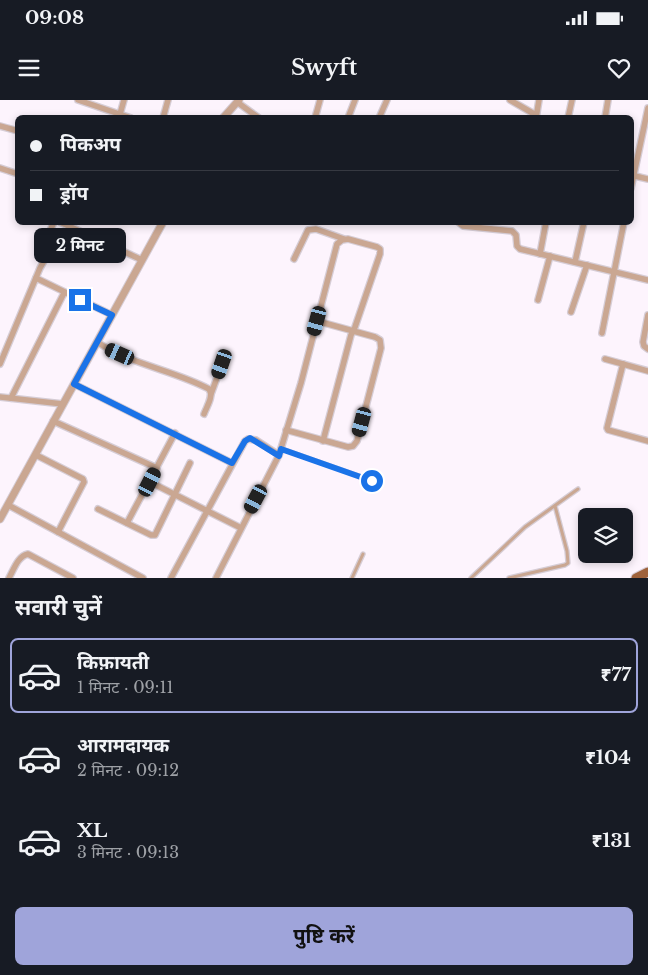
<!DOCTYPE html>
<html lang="hi">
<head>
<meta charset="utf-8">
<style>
	body { margin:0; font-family:"Libre Baskerville","Noto Sans Devanagari",serif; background:#20242c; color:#f1f3f6; height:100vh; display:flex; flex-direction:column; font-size:19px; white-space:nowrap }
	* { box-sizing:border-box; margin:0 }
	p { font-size:16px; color:#9ea1a6 }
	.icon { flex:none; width:28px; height:28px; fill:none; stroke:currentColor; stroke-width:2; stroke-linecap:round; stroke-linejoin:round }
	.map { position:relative; height:478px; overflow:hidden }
	.side { display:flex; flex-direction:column; background:#171b24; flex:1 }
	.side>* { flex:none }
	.hud { position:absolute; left:15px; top:15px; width:619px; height:110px; border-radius:8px; box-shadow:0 2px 8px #0003; display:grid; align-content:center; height:110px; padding:0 15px; background:#171b24 }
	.fabs { position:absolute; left:578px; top:408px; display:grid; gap:10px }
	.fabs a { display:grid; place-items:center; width:55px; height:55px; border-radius:8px; background:#171b24; box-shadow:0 2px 8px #0003; font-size:25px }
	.end { position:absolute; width:22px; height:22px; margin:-11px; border:6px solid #1a73e8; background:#fff; box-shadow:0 0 0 2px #fff }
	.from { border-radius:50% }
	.bubble { position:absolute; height:35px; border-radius:8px; background:#171b24; box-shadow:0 2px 8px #0003; font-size:16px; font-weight:700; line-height:35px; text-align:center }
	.car { position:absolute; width:15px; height:30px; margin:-15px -8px; border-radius:6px; box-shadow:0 0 4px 1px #0007; background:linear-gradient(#222 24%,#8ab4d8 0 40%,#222 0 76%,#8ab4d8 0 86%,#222 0) }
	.hud b { display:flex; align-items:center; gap:18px; height:48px; font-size:19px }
	.hud b+b { border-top:1px solid #363941 }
	.hud i { width:12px; height:12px; background:#f1f3f6 }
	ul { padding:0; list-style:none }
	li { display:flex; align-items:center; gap:15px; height:75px; margin:0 10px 8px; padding:0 5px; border:2px solid transparent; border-radius:8px }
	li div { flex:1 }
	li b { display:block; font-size:19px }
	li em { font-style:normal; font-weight:700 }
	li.on { border-color:#9fa4da }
	li>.icon { width:45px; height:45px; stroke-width:1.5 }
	h2 { padding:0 15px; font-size:22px; line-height:60px }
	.primary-button { display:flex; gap:10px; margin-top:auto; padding:10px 15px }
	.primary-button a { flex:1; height:58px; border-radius:8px; background:#9fa4da; color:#111; font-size:20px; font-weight:700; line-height:58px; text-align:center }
	.status { display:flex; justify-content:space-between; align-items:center; height:35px; padding:0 25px; background:#171b24; direction:ltr }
	.status svg { height:14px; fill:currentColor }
	header { display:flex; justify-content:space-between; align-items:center; height:65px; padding:0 15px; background:#171b24; font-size:22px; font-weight:700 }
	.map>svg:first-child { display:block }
</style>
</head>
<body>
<div class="status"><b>09:08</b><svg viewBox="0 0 49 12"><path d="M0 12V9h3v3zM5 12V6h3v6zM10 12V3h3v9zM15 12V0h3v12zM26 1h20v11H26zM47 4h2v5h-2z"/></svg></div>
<header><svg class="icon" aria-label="menu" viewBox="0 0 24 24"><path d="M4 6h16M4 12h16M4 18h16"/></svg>Swyft<svg class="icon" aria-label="heart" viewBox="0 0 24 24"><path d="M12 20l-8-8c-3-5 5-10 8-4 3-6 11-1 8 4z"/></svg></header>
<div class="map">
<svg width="648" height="478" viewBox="0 0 648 478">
	<rect width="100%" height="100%" fill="#fdf4fd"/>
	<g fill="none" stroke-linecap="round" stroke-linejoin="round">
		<g stroke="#d6cdd6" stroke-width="5.5">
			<g id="service">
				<path d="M282 349 373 381"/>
				<path d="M352 478 363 454"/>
				<path d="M471 478 525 427 578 389"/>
				<path d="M509 478 565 465 568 463 567 451 555 406"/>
			</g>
		</g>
		<g stroke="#d6cdd6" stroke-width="8">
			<g id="minor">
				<path d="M78 0 131 18"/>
				<path d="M510 0 536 15"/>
				<path d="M237 2 259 18"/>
				<path d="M120 14 124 0"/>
				<path d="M163 18 168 0"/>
				<path d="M315 18 320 0"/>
				<path d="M348 18 355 0"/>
				<path d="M379 18 387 0"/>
				<path d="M536 18 539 0"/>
				<path d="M568 18 572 0"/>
				<path d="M605 18 608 0"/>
				<path d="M0 26 18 31"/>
				<path d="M0 68 18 74"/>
				<path d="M631 75 648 79"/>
				<path d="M631 88 648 8"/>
				<path d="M60 122 142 160"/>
				<path d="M458 122 463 126 512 131 516 135 517 146 520 149 648 180"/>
				<path d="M540 154 546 122"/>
				<path d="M294 159 308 130 316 129 344 139"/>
				<path d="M575 162 584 122"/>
				<path d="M36 178 112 215"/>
				<path d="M538 200 550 156"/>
				<path d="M571 212 587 165"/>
				<path d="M648 215 643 242 644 246 648 249"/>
				<path d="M602 233 624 122"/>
				<path d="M97 242C132 265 173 270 209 289 214 296 207 306 204 314"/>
				<path d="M605 259 648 271"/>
				<path d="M0 264 40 168 56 140 55 137 49 133 54 122"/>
				<path d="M623 264 607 328 608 330 648 341"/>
				<path d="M74 284 232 363"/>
				<path d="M211 294 222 264"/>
				<path d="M0 297 63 304"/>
				<path d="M11 298 64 193"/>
				<path d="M53 321 157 368"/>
				<path d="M286 330 348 347 353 346 357 341 381 248 380 240 375 237 317 221"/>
				<path d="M36 355 83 379 84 382 58 432"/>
				<path d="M150 382 241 428"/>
				<path d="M8 405 143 478"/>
				<path d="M98 409 151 435H155L190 363"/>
				<path d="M127 423 175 333"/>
				<path d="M9 478C14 469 18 456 28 454L73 478"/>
				<path d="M171 478 245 341 248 339 256 340 279 355"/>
				<path d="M216 478 279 355 301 283 337 144 342 140 348 139 377 147 380 149V154L355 227 351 235 323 341"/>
			</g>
		</g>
		<g stroke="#d6cdd6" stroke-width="9">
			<g id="tertiary">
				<path d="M223 18 239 0"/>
				<path d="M0 419 163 122"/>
			</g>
		</g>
		<g stroke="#d6cdd6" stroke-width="11">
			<path id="primary" d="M636 478 648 472"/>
		</g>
		<use href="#service" stroke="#caa792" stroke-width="3"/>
		<use href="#minor" stroke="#caa792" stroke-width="5.5"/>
		<use href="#tertiary" stroke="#caa792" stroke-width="7"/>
		<use href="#primary" stroke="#9f623b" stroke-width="9"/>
	</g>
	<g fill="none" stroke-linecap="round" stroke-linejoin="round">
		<path stroke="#1a73e8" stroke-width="6" d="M80 200 112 215 74 284 232 363 245 341 250 338 279 356 281 349 372 381"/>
	</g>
</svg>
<div class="fabs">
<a><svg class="icon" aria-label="layers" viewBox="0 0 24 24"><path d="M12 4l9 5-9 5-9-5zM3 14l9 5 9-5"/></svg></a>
</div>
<i class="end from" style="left:372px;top:381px"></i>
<i class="end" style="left:80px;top:200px"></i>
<div class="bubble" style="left:34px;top:128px;width:92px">2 मिनट</div>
<i class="car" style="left:317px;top:221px;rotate:195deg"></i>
<i class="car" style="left:120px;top:254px;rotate:294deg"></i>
<i class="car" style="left:222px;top:264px;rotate:199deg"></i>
<i class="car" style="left:362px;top:322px;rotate:195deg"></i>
<i class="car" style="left:150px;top:382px;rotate:27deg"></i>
<i class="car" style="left:256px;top:399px;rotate:208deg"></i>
<div class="hud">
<b><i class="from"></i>पिकअप</b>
<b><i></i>ड्रॉप</b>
</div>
</div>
<section class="side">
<h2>सवारी चुनें</h2>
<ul>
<li class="on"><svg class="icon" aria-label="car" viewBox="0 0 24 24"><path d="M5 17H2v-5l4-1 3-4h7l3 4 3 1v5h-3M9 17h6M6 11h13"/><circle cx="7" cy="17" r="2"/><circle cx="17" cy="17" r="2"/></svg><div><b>किफ़ायती</b><p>1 मिनट · 09:11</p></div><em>₹77</em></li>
<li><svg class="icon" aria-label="car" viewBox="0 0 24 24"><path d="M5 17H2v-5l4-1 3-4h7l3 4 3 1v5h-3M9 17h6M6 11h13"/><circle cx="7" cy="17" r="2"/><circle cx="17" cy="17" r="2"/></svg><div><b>आरामदायक</b><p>2 मिनट · 09:12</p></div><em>₹104</em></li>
<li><svg class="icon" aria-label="car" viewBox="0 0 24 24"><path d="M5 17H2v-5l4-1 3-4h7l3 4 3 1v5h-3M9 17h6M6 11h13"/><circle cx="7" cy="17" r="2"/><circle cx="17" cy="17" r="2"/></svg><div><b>XL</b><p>3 मिनट · 09:13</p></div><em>₹131</em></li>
</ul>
<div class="primary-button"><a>पुष्टि करें</a></div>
</section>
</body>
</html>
